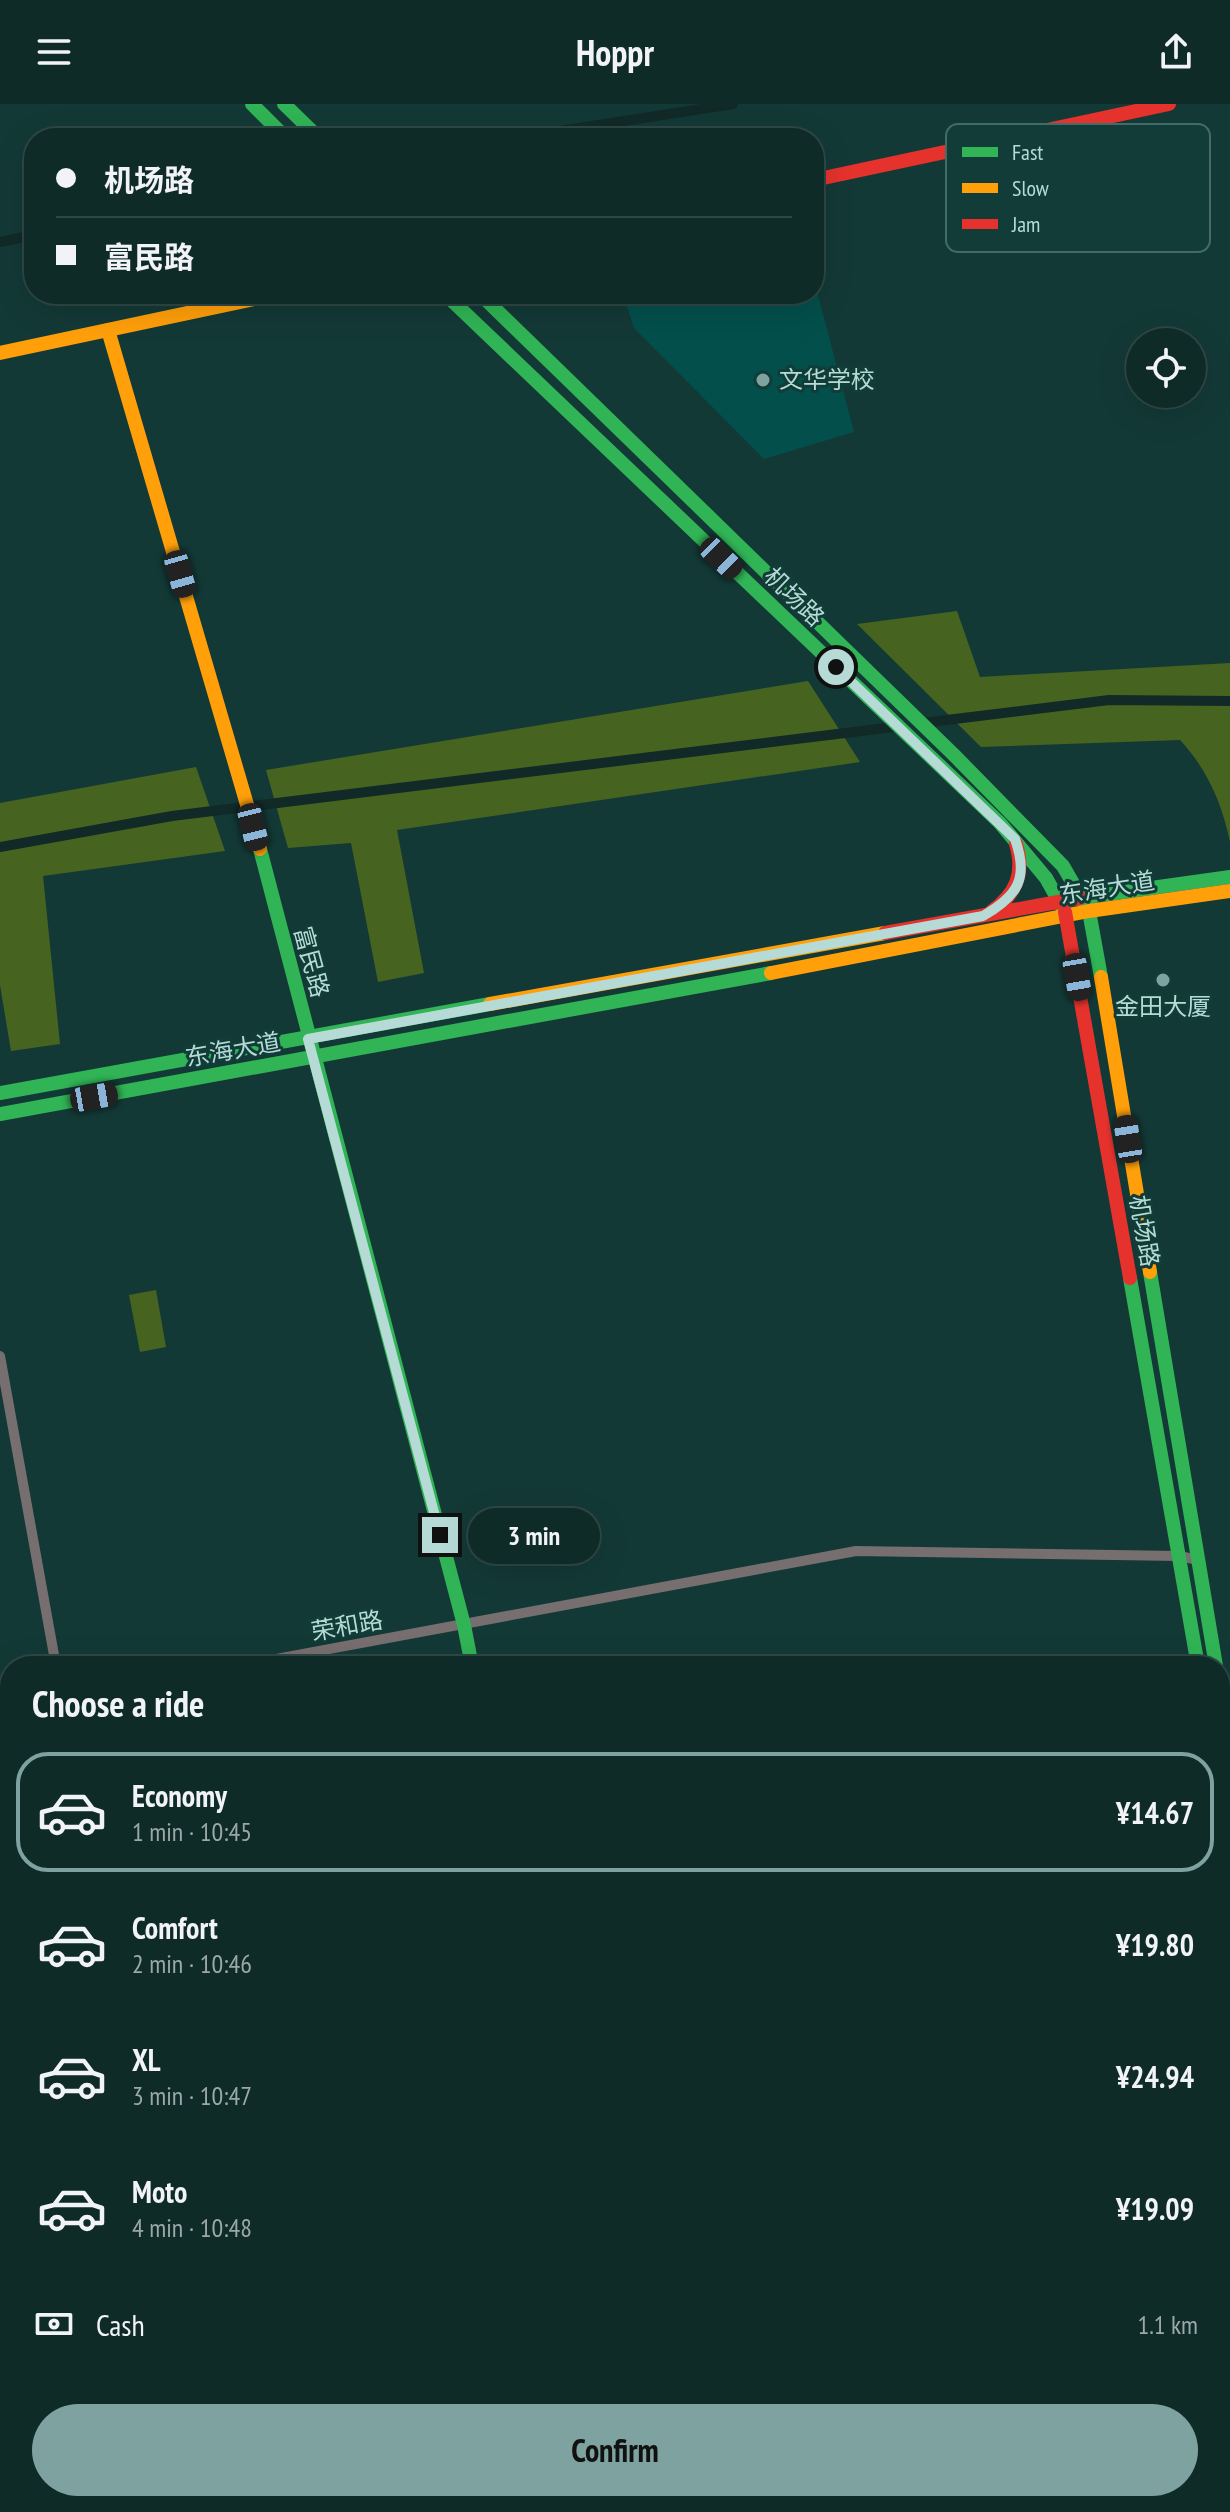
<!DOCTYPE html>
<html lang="en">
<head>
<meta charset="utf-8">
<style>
	body { margin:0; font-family:"PT Sans Narrow","Noto Sans SC",sans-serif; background:#1c3734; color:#f1f3f6; height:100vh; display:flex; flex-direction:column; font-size:30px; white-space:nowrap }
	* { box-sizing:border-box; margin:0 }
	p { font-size:26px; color:#9ba7a8 }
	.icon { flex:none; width:44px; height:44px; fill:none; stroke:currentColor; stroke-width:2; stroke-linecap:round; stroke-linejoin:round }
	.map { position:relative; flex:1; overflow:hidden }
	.details { position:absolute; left:0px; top:1552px; width:1230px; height:856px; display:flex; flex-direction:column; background:#0e2b28; border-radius:32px 32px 0 0; box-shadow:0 8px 32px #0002,0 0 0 2px #2e4745 }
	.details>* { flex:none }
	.hud { position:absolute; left:24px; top:24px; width:800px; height:176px; border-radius:32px; box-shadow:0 8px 32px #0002,0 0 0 2px #2e4745; display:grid; align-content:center; height:176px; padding:0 32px; background:#0e2b28 }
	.buttons { position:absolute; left:1126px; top:224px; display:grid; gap:16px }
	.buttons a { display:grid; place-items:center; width:80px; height:80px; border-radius:50%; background:#0e2b28; box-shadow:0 8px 32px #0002,0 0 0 2px #2e4745; font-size:40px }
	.end { position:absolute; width:36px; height:36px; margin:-18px; border:10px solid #b6dbd7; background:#111; box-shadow:0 0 0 4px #111 }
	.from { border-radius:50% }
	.bubble { position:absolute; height:56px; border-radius:28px; background:#0e2b28; box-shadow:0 8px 32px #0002,0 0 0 2px #2e4745; font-size:26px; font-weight:700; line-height:56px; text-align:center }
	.car { position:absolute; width:24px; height:48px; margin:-24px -12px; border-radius:10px; box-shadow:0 0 6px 2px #0007; background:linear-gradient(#222 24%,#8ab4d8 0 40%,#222 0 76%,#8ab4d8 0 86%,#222 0) }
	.hud b { display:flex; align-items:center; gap:28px; height:76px; font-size:30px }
	.hud b+b { border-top:2px solid #2e4745 }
	.hud i { width:20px; height:20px; background:#f1f3f6 }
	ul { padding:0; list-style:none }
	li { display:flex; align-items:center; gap:24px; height:120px; margin:0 16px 12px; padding:0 16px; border:4px solid transparent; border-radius:32px }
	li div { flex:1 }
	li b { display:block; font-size:30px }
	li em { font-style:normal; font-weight:700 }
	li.selected { border-color:#7da29f }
	li>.icon { width:72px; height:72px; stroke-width:1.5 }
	h2 { padding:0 32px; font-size:36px; line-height:96px }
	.pay { display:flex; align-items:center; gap:20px; height:88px; padding:0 32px; font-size:30px }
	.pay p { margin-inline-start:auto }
	.button { display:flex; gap:16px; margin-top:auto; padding:16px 32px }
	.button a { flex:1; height:92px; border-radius:48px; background:#7da29f; color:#111; font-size:32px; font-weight:700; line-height:92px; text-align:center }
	header { display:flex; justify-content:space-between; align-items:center; height:104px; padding:0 32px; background:#0e2b28; font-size:36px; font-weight:700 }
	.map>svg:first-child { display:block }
</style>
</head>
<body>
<header><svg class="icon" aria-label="menu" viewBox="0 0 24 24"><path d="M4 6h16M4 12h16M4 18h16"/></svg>Hoppr<svg class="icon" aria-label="share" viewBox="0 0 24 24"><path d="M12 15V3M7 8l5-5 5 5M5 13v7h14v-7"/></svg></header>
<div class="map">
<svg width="1230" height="2408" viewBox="0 0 1230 2408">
	<rect width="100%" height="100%" fill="#133936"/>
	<path fill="#034f4b" d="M814 176 854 328 764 355 634 224 623 190H814Z"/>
	<g fill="#466420">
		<path d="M957 507 980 573 1230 559V738C1222 699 1207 665 1180 636L981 643 857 520Z"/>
		<path d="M808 577 860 658 397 726 424 869 378 878 351 739 288 744 266 666Z"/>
		<path d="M196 663 225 747 43 772 60 940 11 947 0 881V699Z"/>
		<path d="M156 1186 166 1243 140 1248 129 1191Z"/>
	</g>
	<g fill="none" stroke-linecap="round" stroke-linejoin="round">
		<g stroke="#112a28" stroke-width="10">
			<path d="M515 34 733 0"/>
			<path d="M0 138 34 131"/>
			<path d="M922 619 1109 596 1230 597"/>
			<path d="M0 743 172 712 902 622"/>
		</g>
		<g stroke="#776e70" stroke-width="10">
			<path d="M0 1252 56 1562"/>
			<path d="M238 1562 856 1447 1179 1452 1199 1456"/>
			<path d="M0 1605 10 1603"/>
			<path d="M201 2398 202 2408"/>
		</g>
		<g stroke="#30b455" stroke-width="14">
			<path d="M252 0 286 34"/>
			<path d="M284 0 319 34"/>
			<path d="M445 190 1000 719 1046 774 1065 808"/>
			<path d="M480 190 953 650 1063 762 1089 807 1101 873"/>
			<path d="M260 745 464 1521 472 1562"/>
			<path d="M1080 794 1230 773"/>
			<path d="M0 989 490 900"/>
			<path d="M0 1010 771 869"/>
			<path d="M1150 1168 1216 1562"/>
			<path d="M1130 1174 1198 1562"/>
			<path d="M1220 1585 1230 1645"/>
			<path d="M1220 1692 1230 1751"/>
			<path d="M1220 1995 1230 1993"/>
			<path d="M1220 2015 1230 2013"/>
			<path d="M0 2209 10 2208"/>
			<path d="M0 2237 10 2235"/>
			<path d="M639 2398 640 2408"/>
		</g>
		<g stroke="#ff9f0a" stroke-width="14">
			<path d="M108 226 260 745"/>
			<path d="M0 249 277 190"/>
			<path d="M771 869 1089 807 1230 787"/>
			<path d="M1101 873 1150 1168"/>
			<path d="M490 900 885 829"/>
		</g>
		<g stroke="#e5322d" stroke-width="14">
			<path d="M814 76 1169 0"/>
			<path d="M991 808C1016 790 1025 770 1016 740"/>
			<path d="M1065 808 1130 1174"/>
			<path d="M885 829 1080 794"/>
		</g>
	</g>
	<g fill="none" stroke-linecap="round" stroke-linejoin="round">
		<path stroke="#b6dbd7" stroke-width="10" d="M440 1431 308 935 983 812C1018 792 1029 774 1015 735L836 563"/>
	</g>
	<g fill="#7da29f" stroke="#113c38" stroke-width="3">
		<circle cx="763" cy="276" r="8"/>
		<circle cx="1163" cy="876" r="8"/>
	</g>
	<g text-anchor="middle" stroke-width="6" stroke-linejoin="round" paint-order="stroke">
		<g font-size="24" fill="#b6dbd7" stroke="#113c38" text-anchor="start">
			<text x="779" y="284">文华学校</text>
			<text x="1163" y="911" text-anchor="middle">金田大厦</text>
		</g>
		<g font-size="24" fill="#b6dbd7" stroke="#113c38">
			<text transform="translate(794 493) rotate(44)" y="8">机场路</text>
			<text transform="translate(1107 784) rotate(-9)" y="8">东海大道</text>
			<text transform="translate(311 858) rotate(75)" y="8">富民路</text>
			<text transform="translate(233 946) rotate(-10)" y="8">东海大道</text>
			<text transform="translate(1144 1127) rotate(80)" y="8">机场路</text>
			<text transform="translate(347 1522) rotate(-10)" y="8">荣和路</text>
		</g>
	</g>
	<rect x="946" y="20" width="264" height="128" rx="12" fill="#113c38" stroke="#436c68" stroke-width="2"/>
	<rect x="962" y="43" width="36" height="10" fill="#30b455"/>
	<rect x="962" y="79" width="36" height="10" fill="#ff9f0a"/>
	<rect x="962" y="115" width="36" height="10" fill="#e5322d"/>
	<g font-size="22" fill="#b6dbd7">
		<text x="1012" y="56">Fast</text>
		<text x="1012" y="92">Slow</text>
		<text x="1012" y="128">Jam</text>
	</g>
</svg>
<div class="buttons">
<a><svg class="icon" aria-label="locate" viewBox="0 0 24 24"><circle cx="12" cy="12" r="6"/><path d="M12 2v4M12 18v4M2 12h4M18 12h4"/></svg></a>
</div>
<i class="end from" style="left:836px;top:563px"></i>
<i class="end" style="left:440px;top:1431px"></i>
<div class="bubble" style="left:468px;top:1404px;width:132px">3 min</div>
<i class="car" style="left:721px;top:454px;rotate:134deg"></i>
<i class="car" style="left:180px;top:470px;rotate:164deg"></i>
<i class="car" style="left:253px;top:723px;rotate:166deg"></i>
<i class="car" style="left:1077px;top:873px;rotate:170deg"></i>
<i class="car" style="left:94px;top:993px;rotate:80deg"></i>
<i class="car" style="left:1128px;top:1035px;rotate:351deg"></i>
<div class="hud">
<b><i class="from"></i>机场路</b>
<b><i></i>富民路</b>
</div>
<section class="details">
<h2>Choose a ride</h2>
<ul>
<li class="selected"><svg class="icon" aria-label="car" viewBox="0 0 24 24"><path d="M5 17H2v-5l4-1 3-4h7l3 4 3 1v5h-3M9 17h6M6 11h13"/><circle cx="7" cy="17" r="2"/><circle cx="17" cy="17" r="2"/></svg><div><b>Economy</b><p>1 min · 10:45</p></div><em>¥14.67</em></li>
<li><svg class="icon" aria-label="car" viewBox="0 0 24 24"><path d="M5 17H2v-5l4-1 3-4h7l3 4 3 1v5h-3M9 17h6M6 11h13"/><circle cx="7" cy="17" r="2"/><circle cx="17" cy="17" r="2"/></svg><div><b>Comfort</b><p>2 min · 10:46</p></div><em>¥19.80</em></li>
<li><svg class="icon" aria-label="car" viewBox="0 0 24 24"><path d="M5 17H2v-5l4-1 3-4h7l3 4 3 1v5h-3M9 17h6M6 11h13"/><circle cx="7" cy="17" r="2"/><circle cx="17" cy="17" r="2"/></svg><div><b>XL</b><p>3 min · 10:47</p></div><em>¥24.94</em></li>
<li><svg class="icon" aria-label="car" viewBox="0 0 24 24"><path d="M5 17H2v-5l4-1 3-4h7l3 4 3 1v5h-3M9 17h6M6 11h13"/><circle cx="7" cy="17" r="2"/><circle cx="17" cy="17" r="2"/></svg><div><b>Moto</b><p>4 min · 10:48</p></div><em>¥19.09</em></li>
</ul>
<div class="pay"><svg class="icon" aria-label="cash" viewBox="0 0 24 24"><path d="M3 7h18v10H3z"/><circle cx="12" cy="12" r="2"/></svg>Cash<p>1.1 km</p></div>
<div class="button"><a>Confirm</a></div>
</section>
</div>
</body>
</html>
